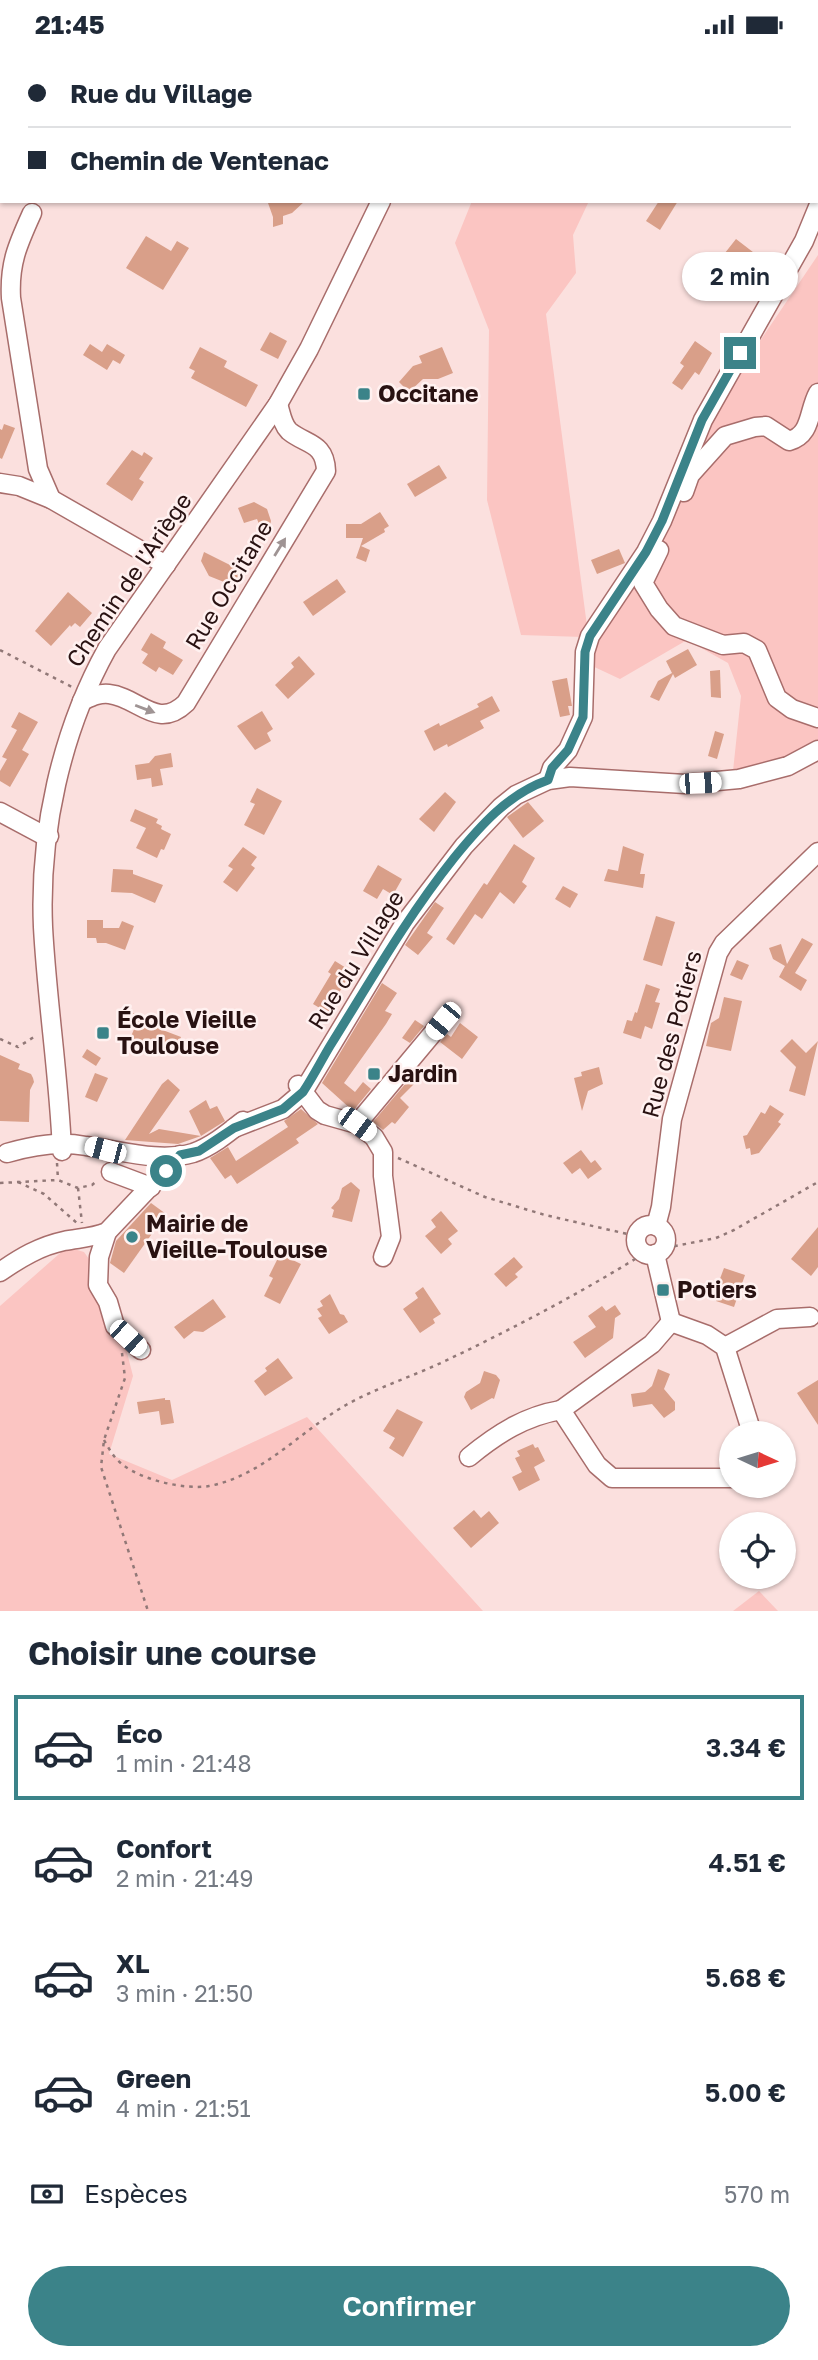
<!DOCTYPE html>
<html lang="fr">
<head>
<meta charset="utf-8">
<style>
	body { margin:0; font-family:"Golos Text",sans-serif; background:#f6f6f7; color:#1f2937; height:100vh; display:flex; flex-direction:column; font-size:26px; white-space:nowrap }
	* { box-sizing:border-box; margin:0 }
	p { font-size:23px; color:#747a83 }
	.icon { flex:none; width:38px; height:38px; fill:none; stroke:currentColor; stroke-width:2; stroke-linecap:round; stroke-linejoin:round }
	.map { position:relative; height:1562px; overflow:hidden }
	.side { display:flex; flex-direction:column; background:#fff; flex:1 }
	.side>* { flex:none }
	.top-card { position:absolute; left:0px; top:0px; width:819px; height:154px; box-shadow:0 2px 5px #0004; display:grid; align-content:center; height:154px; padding:0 28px; background:#fff }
	.needle { width:46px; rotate:94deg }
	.controls { position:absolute; left:719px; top:1372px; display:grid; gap:14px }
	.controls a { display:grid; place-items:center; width:77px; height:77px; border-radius:50%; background:#fff; box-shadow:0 2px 5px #0004; font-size:35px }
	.end { position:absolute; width:32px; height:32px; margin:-16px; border:9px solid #3b8389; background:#fff; box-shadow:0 0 0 4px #fff }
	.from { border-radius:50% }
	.bubble { position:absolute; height:49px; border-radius:24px; background:#fff; box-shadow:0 2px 5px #0004; font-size:23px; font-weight:600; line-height:49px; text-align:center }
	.car { position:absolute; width:21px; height:42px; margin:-21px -10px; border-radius:9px; box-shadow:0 0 5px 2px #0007; background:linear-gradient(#fff 24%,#345 0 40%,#fff 0 76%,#345 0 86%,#fff 0) }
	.top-card b { display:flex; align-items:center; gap:24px; height:66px; font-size:26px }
	.top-card b+b { border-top:2px solid #e0e1e3 }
	.top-card i { width:18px; height:18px; background:#1f2937 }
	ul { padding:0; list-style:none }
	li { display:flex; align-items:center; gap:21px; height:105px; margin:0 14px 10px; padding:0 14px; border:4px solid transparent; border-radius:0px }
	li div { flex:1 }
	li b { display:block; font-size:26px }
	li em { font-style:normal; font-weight:600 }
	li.active { border-color:#3b8389 }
	li>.icon { width:63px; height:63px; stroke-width:1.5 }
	h2 { padding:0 28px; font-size:32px; line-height:84px }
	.pay { display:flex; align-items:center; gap:18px; height:77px; padding:0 28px; font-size:26px }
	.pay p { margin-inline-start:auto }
	.primary-button { display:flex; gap:14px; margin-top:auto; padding:14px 28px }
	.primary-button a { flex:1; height:80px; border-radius:42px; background:#3b8389; color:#fff; font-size:28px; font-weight:600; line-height:80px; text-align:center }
	.status { display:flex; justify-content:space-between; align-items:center; height:49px; padding:0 35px; background:#fff; direction:ltr }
	.status svg { height:19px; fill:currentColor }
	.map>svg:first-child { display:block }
</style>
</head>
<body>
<div class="status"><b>21:45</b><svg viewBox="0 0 49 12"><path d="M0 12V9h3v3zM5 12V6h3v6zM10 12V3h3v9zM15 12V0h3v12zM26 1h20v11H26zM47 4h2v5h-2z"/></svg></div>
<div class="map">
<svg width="818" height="1562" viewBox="0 0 818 1562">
	<rect width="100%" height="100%" fill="#fbe0de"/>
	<g fill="#fbc5c2">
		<path d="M472 152H589L573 186 576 224 546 265 587 577 612 569 702 386 739 323 818 206V705L733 722 741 647 728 614 687 591 620 630 588 615 583 588 521 586 487 451 489 281 455 194Z"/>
		<path d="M67 1198 84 1203 111 1241 133 1327 109 1405 172 1431 307 1368 483 1562H0V1257Z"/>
		<path d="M759 1542 778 1562H733Z"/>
	</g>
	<g fill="#d99f89">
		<path d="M273 152H305L292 164 283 167V175L273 178V168L268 154Z"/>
		<path d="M659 152H678L660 181 646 172Z"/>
		<path d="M146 187 171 202 177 192 189 199 163 241 126 219Z"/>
		<path d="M736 190 762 210 753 222 737 210 726 225 712 214 718 207 721 209Z"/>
		<path d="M270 283 287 292 278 310 260 301Z"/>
		<path d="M695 292 712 304 699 326 695 323 682 341 672 334 684 317 680 314Z"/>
		<path d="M90 295 102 303 107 295 125 306 120 315 113 311 107 321 83 306Z"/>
		<path d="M200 298 227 312 224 318 258 336 246 358 191 329 195 322 189 319Z"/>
		<path d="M442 298 453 324 438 330H423L409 343 399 333 413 317 422 314 419 307Z"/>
		<path d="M4 375 15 379 2 410 0 409V380L2 381Z"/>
		<path d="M132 401 142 407 144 403 153 409 139 430 144 433 132 452 106 435Z"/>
		<path d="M439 416 447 429 415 448 407 435Z"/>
		<path d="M254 453 267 460 271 472 266 493 257 470 244 474 238 459Z"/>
		<path d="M380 463 389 477 384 480 385 483 361 497 370 501 366 513 356 509 363 489H346V475H361Z"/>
		<path d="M619 500 625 514 597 525 591 511Z"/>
		<path d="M204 503 240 521 234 537 209 527 201 512Z"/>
		<path d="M337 530 346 543 313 567 303 553Z"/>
		<path d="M68 543 92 564 80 578 75 574 71 578 70 576 51 597 35 582Z"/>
		<path d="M151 584 166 593 163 599 183 611 173 626 159 618 156 623 142 614 148 605 141 601Z"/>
		<path d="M688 600 697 616 675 629 673 625 659 652 650 648 658 632 672 624 666 612Z"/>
		<path d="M299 607 315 625 288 650 275 636 294 618 291 614Z"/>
		<path d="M720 621 721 649 711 648 710 622Z"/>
		<path d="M567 629 572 657H568L570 666 560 668 552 632Z"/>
		<path d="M492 647 500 662 480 672 484 679 448 698 447 695 434 702 424 682 439 674 440 677 479 658 477 655Z"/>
		<path d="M262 662 273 680 267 684 271 692 255 701 237 677Z"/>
		<path d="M19 663 38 673 22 701 29 705 10 738 0 732V722L7 710 2 708 17 681 11 678Z"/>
		<path d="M715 682 724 685 717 710 708 707Z"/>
		<path d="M171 704 173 718 160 720 163 736 152 738 151 729 137 731 135 716 149 714 155 707Z"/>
		<path d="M257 739 282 752 264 786 244 776 255 755 250 753Z"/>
		<path d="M445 743 456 753 434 783 419 770Z"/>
		<path d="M528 753 544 772 523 789 507 768Z"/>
		<path d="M135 760 158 770 156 774 162 777 161 780 171 785 164 801 161 800 157 809 136 799 146 779 130 772Z"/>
		<path d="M514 795 535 809 522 833 527 837 514 855 500 843 482 870 475 865 454 896 446 890 484 834 487 836Z"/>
		<path d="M623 797 644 805 640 825H645L643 839 604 832 608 820 618 822Z"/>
		<path d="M243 798 257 808 251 816 255 819 237 843 223 833 233 820 228 817Z"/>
		<path d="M378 816 402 830 393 846 383 840 377 850 363 842Z"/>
		<path d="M113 820 133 821V825L163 836 155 854 132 844 111 843Z"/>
		<path d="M563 837 578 845 570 859 555 850Z"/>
		<path d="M435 853 444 859 427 884 433 888 418 906 405 896Z"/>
		<path d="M656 867 675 873 662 917 643 911Z"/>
		<path d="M87 871H103V879H119L122 872 134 877 125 901 106 894H97L96 889H87Z"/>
		<path d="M802 889 813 895 795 924 807 931 801 942 779 928 785 917 773 910 769 899 781 895 787 915Z"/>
		<path d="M737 911 749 916 742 931 730 926Z"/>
		<path d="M335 912 351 922 328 964 313 955 331 925 328 923Z"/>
		<path d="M382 934 397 944 385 962 392 965 386 975 344 1034 355 1043 363 1033 371 1040 353 1062 322 1034Z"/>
		<path d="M646 935 660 940 655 953 660 954 652 980 645 977 641 990 623 984 627 971 632 972 635 963 637 964Z"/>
		<path d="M724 948 742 952 731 1002 706 997 711 974 719 969Z"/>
		<path d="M133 964 162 974 160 980 181 988 174 1006 153 998 152 1001 129 992 135 978 128 976Z"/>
		<path d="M415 971 424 977 410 994 402 989Z"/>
		<path d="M460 974 478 988 462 1010 440 993 447 985 451 988Z"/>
		<path d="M792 990 806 1004 818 992 805 1047 789 1042 796 1018 780 1002Z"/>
		<path d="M87 1000 101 1009 96 1017 82 1008Z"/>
		<path d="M0 1006 20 1015 18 1020 31 1025 33 1029 34 1033 30 1041 29 1073 0 1072Z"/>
		<path d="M599 1018 603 1035 588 1042 582 1062 574 1029 582 1027 581 1023Z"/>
		<path d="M417 1021 419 1024 415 1029 417 1032 400 1049 409 1058 395 1075 392 1073 383 1081 373 1073Z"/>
		<path d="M95 1024 108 1029 97 1053 85 1048Z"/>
		<path d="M168 1030 180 1041 149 1085 159 1080 201 1087 178 1095 125 1091 162 1035Z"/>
		<path d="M206 1051 210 1060 217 1057 225 1072 201 1087 189 1062Z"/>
		<path d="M770 1056 784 1065 778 1073 781 1075 759 1104 751 1106 750 1099 746 1100 743 1087 747 1086 761 1063 765 1065Z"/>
		<path d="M301 1060 318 1075 296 1090 299 1094 237 1135 231 1126 225 1130 210 1109 228 1098 236 1112 288 1078 284 1072Z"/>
		<path d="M581 1101 591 1114 595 1111 602 1120 588 1130 580 1119 572 1125 563 1114Z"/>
		<path d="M351 1133 360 1141 352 1173 332 1168 334 1161 331 1159 339 1150 342 1139Z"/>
		<path d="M151 1154 166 1165 124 1224 110 1214 116 1192Z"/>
		<path d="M441 1162 458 1182 448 1190 452 1195 441 1205 425 1187 436 1178 431 1171Z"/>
		<path d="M818 1178V1218L811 1227 791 1210Z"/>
		<path d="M280 1205 301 1215 280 1255 264 1247 273 1229 269 1227Z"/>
		<path d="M514 1208 523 1218 515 1225 518 1228 506 1238 494 1225Z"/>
		<path d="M724 1219 745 1226 734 1258 716 1252 719 1244 715 1243Z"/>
		<path d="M423 1238 441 1265 433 1270 435 1274 420 1284 403 1260 418 1249 415 1244Z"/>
		<path d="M330 1245 340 1265 344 1266 348 1273 329 1285 318 1269 322 1267 317 1260 323 1257 320 1252Z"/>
		<path d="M213 1250 226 1268 203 1283 194 1282 184 1290 174 1278Z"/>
		<path d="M615 1256 621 1265 615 1269 613 1289 585 1309 573 1293 596 1278 588 1267 602 1257 606 1262Z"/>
		<path d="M278 1309 293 1329 265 1347 254 1332 267 1322 265 1319Z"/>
		<path d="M658 1320 670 1325 664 1340 675 1353V1361L664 1369 652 1355 633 1358 631 1345 645 1343 652 1337Z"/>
		<path d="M484 1322 496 1326 500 1331 494 1350 492 1349 471 1361 464 1348 466 1343 480 1334Z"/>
		<path d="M818 1331V1376L797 1344Z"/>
		<path d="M165 1349V1351H170L174 1374 161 1376 159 1362 139 1365 137 1353Z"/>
		<path d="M397 1360 423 1373 403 1408 389 1399 395 1389 383 1382Z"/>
		<path d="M533 1395 535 1399 538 1398 545 1412 534 1418 540 1431 519 1442 512 1428 522 1423 515 1409 520 1407 517 1402Z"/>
		<path d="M474 1461 481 1469 489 1462 499 1474 471 1499 453 1479Z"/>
	</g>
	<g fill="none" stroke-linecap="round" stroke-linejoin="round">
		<g stroke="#a86d6b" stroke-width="21">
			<g id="minor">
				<path d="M447 2V0"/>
				<path d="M817 2 818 1"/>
				<path d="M817 51 818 55"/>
				<path d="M32 164C18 195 9 214 11 249L38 420 51 450"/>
				<path d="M0 434 19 437 51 450 166 516"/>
				<path d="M684 443 690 426 725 387 755 378 766 377 789 392C812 386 808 362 818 344"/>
				<path d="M659 501 643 534 659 560 674 577 723 596 744 594 757 601 777 649 792 660 818 669"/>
				<path d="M82 652C91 648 98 644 109 645 138 648 157 682 186 654L326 422C325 393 306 396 289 382 282 375 281 364 278 355"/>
				<path d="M548 731 552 719 568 701 583 668 585 603 590 587 646 503 662 472 703 371 804 192 818 158"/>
				<path d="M0 763 43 786 49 787"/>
				<path d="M298 1036 317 1061 325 1066 357 1075 374 1088 383 1103V1127L391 1188 383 1208"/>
				<path d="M357 1075 443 972"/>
				<path d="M234 1079 283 1060 303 1043 405 874 464 797 501 758 516 746 548 731 570 728 685 735 739 730 788 717 818 701"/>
				<path d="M62 1102C59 1027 47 953 43 878 39 784 61 683 107 600L278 355 309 300 381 152"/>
				<path d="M7 1104C34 1096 59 1092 86 1097 120 1101 159 1114 193 1104 211 1098 228 1084 243 1072"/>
				<path d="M111 1123 151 1138"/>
				<circle cx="651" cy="1191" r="15"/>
				<path d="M656 1177 661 1158 672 1070 718 904 724 894 818 803"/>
				<path d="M107 1183 99 1208 98 1236 108 1253 115 1277 141 1301"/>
				<path d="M655 1205 671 1273"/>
				<path d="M0 1223C20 1209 40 1197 64 1192 79 1189 92 1189 107 1183L180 1106"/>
				<path d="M671 1273 652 1295 561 1361 597 1416 612 1429H732"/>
				<path d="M671 1273 707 1286 725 1298 752 1384"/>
				<path d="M725 1298 777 1270 810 1268"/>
				<path d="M469 1408C497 1385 525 1367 561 1361"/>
			</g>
		</g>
		<g stroke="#917877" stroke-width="2.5" stroke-dasharray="3.5 5" stroke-linecap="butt">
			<path d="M0 601 72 638"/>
			<path d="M0 990 18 998 34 988"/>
			<path d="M398 1109 485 1148 545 1166 636 1187"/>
			<path d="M57 1114 58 1131"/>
			<path d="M18 1133 44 1145 78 1175"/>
			<path d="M0 1134 58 1131 78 1139 92 1136 98 1131"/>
			<path d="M78 1139 82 1174"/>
			<path d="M666 1197 670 1198 716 1189 734 1181 818 1133"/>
			<path d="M122 1304 125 1329 104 1391 101 1418 148 1562"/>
			<path d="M104 1391C109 1400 114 1409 123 1416 142 1431 185 1441 209 1437 263 1427 300 1382 346 1356 376 1339 411 1328 443 1313 510 1281 577 1246 640 1207"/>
		</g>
		<use href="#minor" stroke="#fff" stroke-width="18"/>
	</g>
	<defs><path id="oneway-solid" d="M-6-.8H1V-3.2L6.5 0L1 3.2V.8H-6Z" transform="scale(1.75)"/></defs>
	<g fill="#9f9494">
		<use href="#oneway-solid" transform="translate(280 498) rotate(-58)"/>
		<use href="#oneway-solid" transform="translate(145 660) rotate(21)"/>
	</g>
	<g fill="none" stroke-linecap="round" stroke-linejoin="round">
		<path stroke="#3b8389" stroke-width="9" d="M166 1122 180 1106 199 1102 234 1079 283 1060 303 1043C313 1028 321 1012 330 997 370 933 407 868 454 809 480 777 508 745 548 731L552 719 568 701 583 668 585 603 590 587 646 503 662 472 702 371 740 304"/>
	</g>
	<g fill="#3b8389" stroke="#fff1f0" stroke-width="2.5">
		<rect x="357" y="338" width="14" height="14" rx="3.5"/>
		<rect x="96" y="977" width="14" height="14" rx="3.5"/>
		<rect x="367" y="1018" width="14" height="14" rx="3.5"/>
		<circle cx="132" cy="1188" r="7"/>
		<rect x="656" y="1234" width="14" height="14" rx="3.5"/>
	</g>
	<g text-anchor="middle" stroke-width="5" stroke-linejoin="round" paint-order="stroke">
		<g font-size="23" font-weight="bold" fill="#291212" stroke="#fff1f0" text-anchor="start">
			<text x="378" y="353">Occitane</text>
			<text x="117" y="979">École Vieille<tspan x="117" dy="26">Toulouse</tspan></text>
			<text x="388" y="1033">Jardin</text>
			<text x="146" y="1183">Mairie de<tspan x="146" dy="26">Vieille-Toulouse</tspan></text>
			<text x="677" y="1249">Potiers</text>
		</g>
		<g font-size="23" fill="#291212" stroke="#fff1f0">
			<text transform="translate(129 531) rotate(-56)" y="8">Chemin de l'Ariège</text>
			<text transform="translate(229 536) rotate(-59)" y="8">Rue Occitane</text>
			<text transform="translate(356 911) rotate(-58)" y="8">Rue du Village</text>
			<text transform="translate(672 985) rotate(-75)" y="8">Rue des Potiers</text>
		</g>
	</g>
</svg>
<div class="controls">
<a><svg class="needle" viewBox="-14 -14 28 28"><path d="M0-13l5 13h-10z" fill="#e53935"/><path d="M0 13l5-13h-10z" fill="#747a83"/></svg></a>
<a><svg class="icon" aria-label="locate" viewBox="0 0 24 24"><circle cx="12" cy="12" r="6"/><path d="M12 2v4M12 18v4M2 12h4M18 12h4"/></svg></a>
</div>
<i class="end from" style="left:166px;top:1122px"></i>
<i class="end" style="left:740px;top:304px"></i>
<div class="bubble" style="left:682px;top:203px;width:116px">2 min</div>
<i class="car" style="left:700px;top:734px;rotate:87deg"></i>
<i class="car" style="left:443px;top:972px;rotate:220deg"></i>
<i class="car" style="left:357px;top:1075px;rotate:126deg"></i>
<i class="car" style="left:105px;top:1101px;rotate:285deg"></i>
<i class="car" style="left:128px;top:1289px;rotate:133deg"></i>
<div class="top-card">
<b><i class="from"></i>Rue du Village</b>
<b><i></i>Chemin de Ventenac</b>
</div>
</div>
<section class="side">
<h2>Choisir une course</h2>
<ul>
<li class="active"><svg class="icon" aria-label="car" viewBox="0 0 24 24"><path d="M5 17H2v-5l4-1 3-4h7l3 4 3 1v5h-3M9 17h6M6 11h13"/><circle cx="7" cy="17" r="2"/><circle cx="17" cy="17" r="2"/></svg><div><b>Éco</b><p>1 min · 21:48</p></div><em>3.34 €</em></li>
<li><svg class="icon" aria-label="car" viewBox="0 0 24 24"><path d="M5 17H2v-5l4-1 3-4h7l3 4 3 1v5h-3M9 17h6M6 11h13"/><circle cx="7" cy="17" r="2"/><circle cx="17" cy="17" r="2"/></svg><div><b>Confort</b><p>2 min · 21:49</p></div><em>4.51 €</em></li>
<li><svg class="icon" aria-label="car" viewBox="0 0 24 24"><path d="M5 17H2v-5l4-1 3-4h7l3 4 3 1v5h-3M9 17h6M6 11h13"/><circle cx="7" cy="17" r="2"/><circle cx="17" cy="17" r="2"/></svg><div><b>XL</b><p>3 min · 21:50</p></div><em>5.68 €</em></li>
<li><svg class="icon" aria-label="car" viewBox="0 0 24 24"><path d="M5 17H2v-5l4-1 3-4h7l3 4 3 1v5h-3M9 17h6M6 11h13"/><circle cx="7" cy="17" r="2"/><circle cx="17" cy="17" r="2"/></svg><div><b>Green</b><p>4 min · 21:51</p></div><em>5.00 €</em></li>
</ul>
<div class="pay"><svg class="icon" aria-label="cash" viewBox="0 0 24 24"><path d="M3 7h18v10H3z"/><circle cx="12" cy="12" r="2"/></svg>Espèces<p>570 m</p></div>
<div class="primary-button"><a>Confirmer</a></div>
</section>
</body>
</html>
